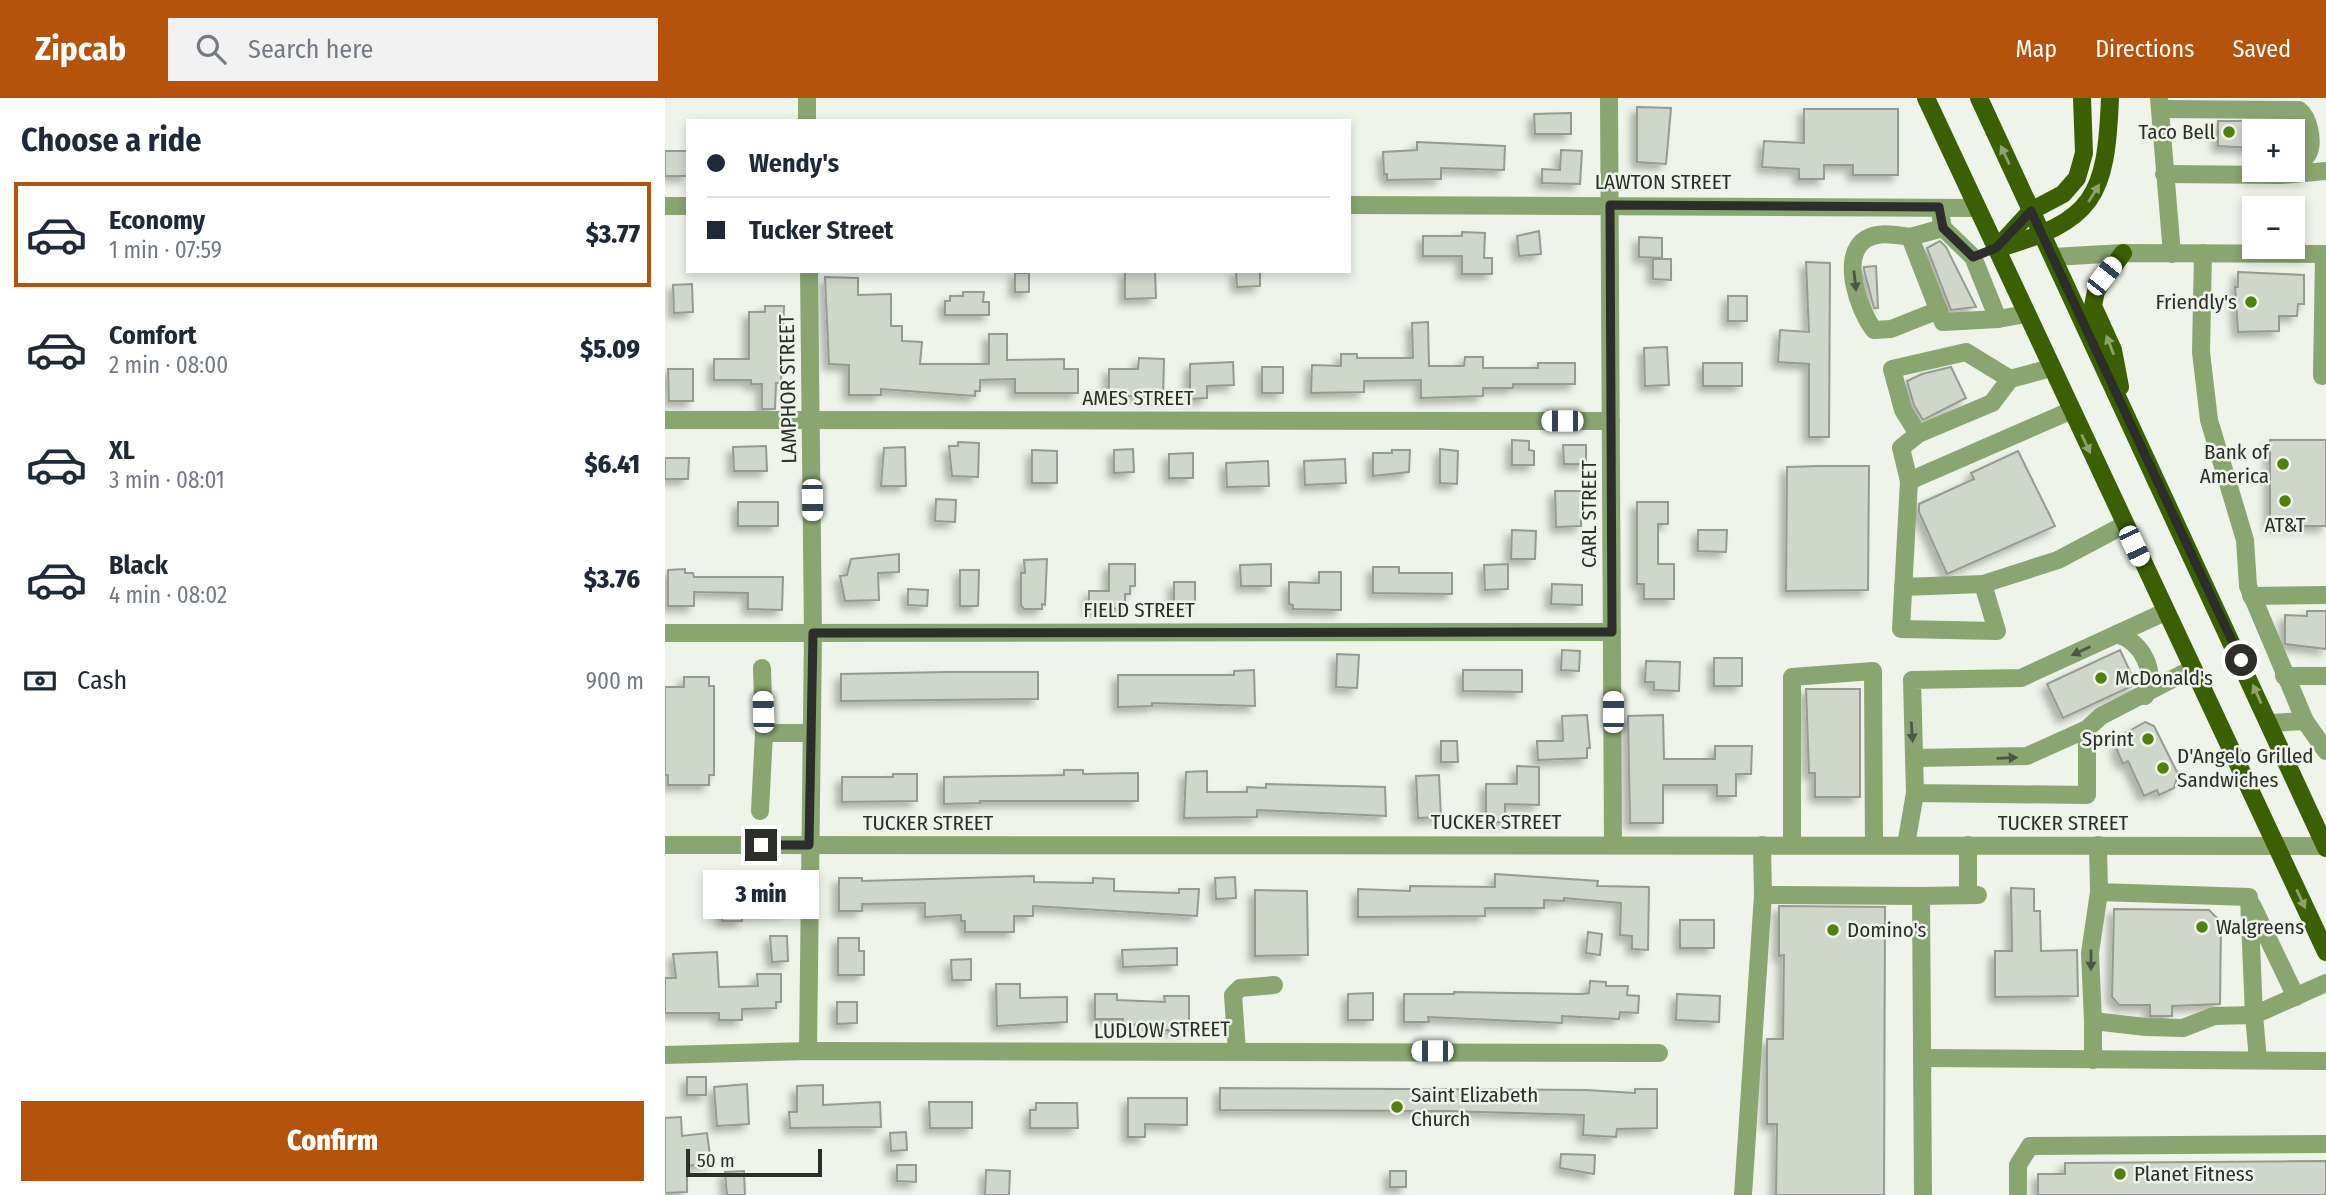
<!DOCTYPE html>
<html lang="en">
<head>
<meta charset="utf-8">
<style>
	body { margin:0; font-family:"Fira Sans Condensed",sans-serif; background:#f2f2f3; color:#1f2937; height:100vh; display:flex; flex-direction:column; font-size:26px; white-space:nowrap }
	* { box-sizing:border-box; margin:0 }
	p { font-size:23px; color:#747a83 }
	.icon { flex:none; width:38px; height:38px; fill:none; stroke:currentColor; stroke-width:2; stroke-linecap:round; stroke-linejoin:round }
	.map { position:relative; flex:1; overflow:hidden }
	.drawer { display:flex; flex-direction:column; background:#fff; width:665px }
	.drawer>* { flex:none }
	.guide { position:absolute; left:21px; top:21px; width:665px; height:154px; border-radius:0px; box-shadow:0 4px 10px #0003; display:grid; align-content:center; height:154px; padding:0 21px; background:#fff }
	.tools { position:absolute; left:1577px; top:21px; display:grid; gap:14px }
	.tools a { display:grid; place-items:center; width:63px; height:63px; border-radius:0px; background:#fff; box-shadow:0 4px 10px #0003; font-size:35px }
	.scale { position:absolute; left:21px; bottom:18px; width:136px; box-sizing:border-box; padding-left:7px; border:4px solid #2b2e29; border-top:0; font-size:19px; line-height:24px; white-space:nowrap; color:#2b2e29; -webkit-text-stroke:5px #eef4e9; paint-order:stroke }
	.end { position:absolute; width:32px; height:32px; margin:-16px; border:9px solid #2b2e29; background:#fff; box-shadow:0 0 0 4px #fff }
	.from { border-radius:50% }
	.bubble { position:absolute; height:49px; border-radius:0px; background:#fff; box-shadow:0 4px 10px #0003; font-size:23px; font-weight:800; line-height:49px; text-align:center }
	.car { position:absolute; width:21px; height:42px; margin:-21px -10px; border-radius:9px; box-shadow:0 0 5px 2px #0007; background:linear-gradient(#fff 24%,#345 0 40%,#fff 0 76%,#345 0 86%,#fff 0) }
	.guide b { display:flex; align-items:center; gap:24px; height:66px; font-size:26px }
	.guide b+b { border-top:2px solid #e0e1e3 }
	.guide i { width:18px; height:18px; background:#1f2937 }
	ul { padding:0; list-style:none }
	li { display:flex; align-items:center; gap:21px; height:105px; margin:0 14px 10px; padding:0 7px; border:4px solid transparent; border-radius:0px }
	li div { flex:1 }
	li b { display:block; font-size:26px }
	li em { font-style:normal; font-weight:800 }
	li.active { border-color:#b45309 }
	li>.icon { width:63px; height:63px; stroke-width:1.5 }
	h2 { padding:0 21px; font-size:32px; line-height:84px }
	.pay { display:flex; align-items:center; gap:18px; height:77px; padding:0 21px; font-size:26px }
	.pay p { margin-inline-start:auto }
	.primary-button { display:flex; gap:14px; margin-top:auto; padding:14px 21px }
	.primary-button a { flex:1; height:80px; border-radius:0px; background:#b45309; color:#fff; font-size:28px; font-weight:800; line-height:80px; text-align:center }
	header { display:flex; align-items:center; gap:42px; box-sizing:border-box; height:98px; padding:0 35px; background:#b45309; color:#fff }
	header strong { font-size:33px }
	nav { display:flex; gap:38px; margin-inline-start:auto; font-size:24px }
	.search { width:490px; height:63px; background:#f2f2f3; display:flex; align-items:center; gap:18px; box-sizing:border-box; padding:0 24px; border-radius:0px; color:#747a83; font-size:26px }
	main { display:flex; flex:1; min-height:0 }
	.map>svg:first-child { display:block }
</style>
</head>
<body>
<header>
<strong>Zipcab</strong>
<div class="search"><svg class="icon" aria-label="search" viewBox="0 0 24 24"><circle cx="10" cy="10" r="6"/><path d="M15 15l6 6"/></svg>Search here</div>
<nav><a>Map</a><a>Directions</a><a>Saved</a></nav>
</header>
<main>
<section class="drawer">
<h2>Choose a ride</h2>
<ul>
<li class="active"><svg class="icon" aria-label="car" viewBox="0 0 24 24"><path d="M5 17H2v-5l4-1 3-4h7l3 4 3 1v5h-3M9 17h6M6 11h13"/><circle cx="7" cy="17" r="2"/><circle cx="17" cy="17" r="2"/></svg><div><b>Economy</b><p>1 min · 07:59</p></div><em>$3.77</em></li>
<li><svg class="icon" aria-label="car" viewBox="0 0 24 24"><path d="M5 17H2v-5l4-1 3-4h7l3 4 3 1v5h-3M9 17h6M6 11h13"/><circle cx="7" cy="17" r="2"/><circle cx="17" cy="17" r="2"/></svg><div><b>Comfort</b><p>2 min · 08:00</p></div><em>$5.09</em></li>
<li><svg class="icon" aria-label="car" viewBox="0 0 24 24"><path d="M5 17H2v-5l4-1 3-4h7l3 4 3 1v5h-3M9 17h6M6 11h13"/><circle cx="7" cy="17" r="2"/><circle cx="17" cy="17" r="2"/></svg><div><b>XL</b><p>3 min · 08:01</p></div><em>$6.41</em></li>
<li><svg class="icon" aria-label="car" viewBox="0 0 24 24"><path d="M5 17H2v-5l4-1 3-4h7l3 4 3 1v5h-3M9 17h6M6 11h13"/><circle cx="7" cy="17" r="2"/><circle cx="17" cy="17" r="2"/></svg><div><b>Black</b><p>4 min · 08:02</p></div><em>$3.76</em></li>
</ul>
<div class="pay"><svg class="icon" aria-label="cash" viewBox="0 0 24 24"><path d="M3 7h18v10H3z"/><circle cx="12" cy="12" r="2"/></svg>Cash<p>900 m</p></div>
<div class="primary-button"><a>Confirm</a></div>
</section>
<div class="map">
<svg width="1661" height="1097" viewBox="0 0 1661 1097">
	<defs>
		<filter id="shadow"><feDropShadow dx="-5.5" dy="5.5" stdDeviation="3.5" flood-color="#0004"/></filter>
	</defs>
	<rect width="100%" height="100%" fill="#eef4e9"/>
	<g fill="#cfd6ca" stroke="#959b90" stroke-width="2" filter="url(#shadow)">
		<path d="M972 9 1006 10 1001 66 972 64Z"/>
		<path d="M1139 11H1233V77H1188V67H1159V81H1134V71L1097 69 1099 43 1139 45Z"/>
		<path d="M906 15V36H870L869 16Z"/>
		<path d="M1553 23H1620V33H1589V50L1553 48Z"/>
		<path d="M752 44 840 48 839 72 776 70V81L722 82V76H719L718 54 752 52Z"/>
		<path d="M896 52 917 53 915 86 877 85V71L895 72Z"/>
		<rect x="0" y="53" width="23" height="25"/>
		<path d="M874 133 876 156 854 158 852 138Z"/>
		<path d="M797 134 820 135 819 160H827V176H797V158H758V138H797Z"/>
		<path d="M974 139 997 140V160L974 159Z"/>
		<path d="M1275 143 1281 149 1311 209 1286 212 1262 150Z"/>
		<path d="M988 161H1006V182L988 181Z"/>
		<path d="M1141 164 1165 165 1164 339H1144V266L1113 264 1115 232 1144 234Z"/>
		<path d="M1211 168 1213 210H1209L1199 172V169Z"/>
		<path d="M460 173H490L491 200 460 201Z"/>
		<path d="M571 173H595V188L572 189Z"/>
		<path d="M1573 174 1639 177V206H1633L1632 218H1614V233L1573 234 1570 189H1573Z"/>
		<rect x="350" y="175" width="14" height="19"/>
		<path d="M160 179 193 180V197L226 196V228H237V243L257 244 255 266H324V236H342V262L399 261V271H413V295H350V281L315 282V293H310V298L216 291V297H184V267L164 266Z"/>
		<path d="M27 186 28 214 9 215 8 187Z"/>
		<path d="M298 194H319L318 204H324V217H280V203H285V198H298Z"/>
		<rect x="1063" y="198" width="19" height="25"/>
		<path d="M100 208H119L116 285H111L110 311H97V286H86V282H49V261H84V214H100Z"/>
		<path d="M763 224 764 268H799L800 259H818V270H873V265H910V286H848V290H818V298L756 300V282L699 283V294L646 295 647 267 676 268V256H692V260H748L747 225Z"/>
		<path d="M1002 249 1004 287 980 288 979 250Z"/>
		<path d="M474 260 499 261 498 300 444 297V271H473Z"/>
		<path d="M568 264 569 287 542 288V300L525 301V266Z"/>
		<rect x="1038" y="265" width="39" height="23"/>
		<rect x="597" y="269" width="21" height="26"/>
		<path d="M1286 269 1301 300 1258 322 1249 307 1242 283 1257 276Z"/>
		<path d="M3 271H28V303H4Z"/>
		<path d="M847 342 864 343V352L869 353V367H847Z"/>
		<rect x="1605" y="342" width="56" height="86"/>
		<path d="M293 344 314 345 313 379 287 378 284 348H293Z"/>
		<path d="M898 347H921V366H899Z"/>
		<path d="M101 348 102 373H69L68 349Z"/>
		<path d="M240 349 241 388H216L219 350Z"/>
		<path d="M468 351 469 374 449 375V352Z"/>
		<path d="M775 351 793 353 792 386 775 385Z"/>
		<path d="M367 352 392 353V385H367Z"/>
		<path d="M727 352H745L744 374 708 378V355H727Z"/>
		<path d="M1353 353 1390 428 1282 476 1254 414V406L1309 381 1306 375Z"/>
		<path d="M528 355V380H504V356Z"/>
		<path d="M0 360H24L23 381H0Z"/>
		<path d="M680 361 681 385 640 387 639 363Z"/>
		<path d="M603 363 604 388 562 389 561 365Z"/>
		<path d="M1155 368H1204L1203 492 1121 493 1122 369Z"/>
		<path d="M890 393H916V428L891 429Z"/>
		<path d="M271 401 291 402 290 424 270 423Z"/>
		<rect x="73" y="404" width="40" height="24"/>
		<path d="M972 404H1003V426H993V466H1009V501H979V486H972Z"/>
		<path d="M847 432 871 433 870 461H846Z"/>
		<path d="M1033 432H1062L1061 454 1033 453Z"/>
		<path d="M234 456V474L213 475 214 502 180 503 175 478 182 477 186 461Z"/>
		<path d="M382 461 380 507 377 506V511H359L356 507V475H360L359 462Z"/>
		<path d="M444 466H470V488H465V496H460V510L424 512V493H444Z"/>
		<path d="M606 466V488H576L575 467Z"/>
		<path d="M843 466V491L820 492 819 467Z"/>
		<path d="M708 469H734V475H787V496L708 495Z"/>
		<path d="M20 471V475H28L29 479H118L117 512 83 511V495L29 494V508H3V472Z"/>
		<path d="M295 472H314L313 508H295Z"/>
		<path d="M654 474H676V512L628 511V507L624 506V484L654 485Z"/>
		<path d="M509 484H530V506H523V510H509Z"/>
		<path d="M887 486 917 487V507L886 506Z"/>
		<path d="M243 491 263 492 262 508 243 507Z"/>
		<path d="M1642 513H1661V551L1620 546V517L1642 518Z"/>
		<path d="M897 552 915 553 914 573 896 572Z"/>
		<path d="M1455 552 1471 586 1398 620 1382 586Z"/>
		<path d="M672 556 694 557 692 590 671 589Z"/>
		<rect x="1049" y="560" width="28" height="28"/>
		<path d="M981 563 1015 564 1014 593 989 592V584H980Z"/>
		<path d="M589 572 590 608 487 605V608L453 609V577H569V573Z"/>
		<path d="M798 572H857V594L798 593Z"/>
		<path d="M283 574H373V601L176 603V576Z"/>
		<path d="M19 579H44V588H49V677H44V687H3V677H0V589H19Z"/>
		<path d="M1141 591H1195V699H1150V675H1144Z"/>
		<path d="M922 617 925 650H922V660L873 662 872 643H898L897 618Z"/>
		<path d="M998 617 999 661H1050V648H1087L1086 676H1071V698H1052V687H998V725H965L963 618Z"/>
		<path d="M1480 624 1489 628 1513 676 1509 690 1494 697 1492 692 1479 698 1463 663 1458 666 1452 652 1456 638Z"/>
		<path d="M776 643H792L793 664H776Z"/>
		<path d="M852 668 874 669V707L840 706V724H821V686H852Z"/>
		<path d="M399 672H418V676L473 675V703H315V705L279 706V679L399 677Z"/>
		<path d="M542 673V694H582V689L601 690V686L720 689 721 718 592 712V719L519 720 521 674Z"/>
		<path d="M228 676H252V703L177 704V679H228Z"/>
		<path d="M774 677 776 719 753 720 751 678Z"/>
		<path d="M121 774 122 813 77 815V823H57V775Z"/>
		<path d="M830 776 933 783 932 788 984 789 983 852 967 851V838L955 837 956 805 899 800V803L879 802V810H820V818L693 819V791L745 793V788L830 789Z"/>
		<path d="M369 778V784L428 785V780L449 781V793L514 795V791H534L532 818 368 808V818H349V834H300V823H296V817L260 819V805L197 806V813H174V780H197V783Z"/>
		<path d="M570 779 571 800 551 801 550 780Z"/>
		<path d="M1346 790 1369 791V813H1375L1376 853 1412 852 1413 898 1330 899V853H1347Z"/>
		<path d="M590 792 642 793 643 857 590 858Z"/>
		<path d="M1114 808 1220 809 1219 1097H1111L1112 1026H1102V941H1118L1119 857 1114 858Z"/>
		<path d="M1449 811 1544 812 1556 824 1555 906 1507 908V918H1485V907H1454L1447 899Z"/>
		<rect x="1015" y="822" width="34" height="28"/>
		<path d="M923 834 937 836 935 857 921 855Z"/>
		<path d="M105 838H122L123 863 107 864Z"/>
		<path d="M173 840H194V853H199V877H173Z"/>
		<path d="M512 850V867L458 869 457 852Z"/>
		<path d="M52 854 54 889 93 888 92 876H116V904H111V910L77 911V922H54V915H0V880H11L8 856Z"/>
		<path d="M306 861V882H287L286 862Z"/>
		<path d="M925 883 941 884V888H963L962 897 974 898 973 915 955 914 954 921 897 918V925L763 919 764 924H739V896H789V894L917 896 924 895Z"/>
		<path d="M331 886H355V900L402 899V924L332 928Z"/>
		<path d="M708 895V922H683V896Z"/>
		<path d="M430 896H452V902L500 904 499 898H524V932H500V928L458 926V921H430Z"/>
		<path d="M1012 896 1055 898 1054 924 1011 922Z"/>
		<path d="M172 904H192V925L172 926Z"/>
		<rect x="22" y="979" width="19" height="18"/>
		<path d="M82 986 84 1026 52 1028 49 989Z"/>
		<path d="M158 987V1007L215 1004 216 1029 125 1030 124 1014H132V988Z"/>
		<path d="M555 990 921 992 970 995V991H992V1030L952 1031 951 1039 918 1037 919 1017 780 1013 555 1012Z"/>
		<path d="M463 1000H522V1027L480 1026V1039H463Z"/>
		<path d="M264 1004H307V1030H265Z"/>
		<path d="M371 1005H412L413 1030H365V1012H371Z"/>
		<path d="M16 1019 17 1038 42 1035 46 1065 22 1068V1094L0 1095V1020Z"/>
		<path d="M241 1034 242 1052 226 1053 225 1035Z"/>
		<path d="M896 1056 930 1057 929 1076 895 1070Z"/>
		<path d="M1661 1063V1097H1373V1076H1400V1065Z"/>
		<path d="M232 1067H251V1084L232 1083Z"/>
		<path d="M321 1072 345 1073 344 1097H320Z"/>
		<path d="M79 1073 80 1097H62L60 1074Z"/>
		<rect x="725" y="1073" width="16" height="16"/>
	</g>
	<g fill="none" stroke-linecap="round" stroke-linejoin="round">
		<g stroke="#89a570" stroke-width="18">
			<path d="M142 0V23"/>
			<path d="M944 0 948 747"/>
			<path d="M1494 0 1507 156"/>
			<path d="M1495 11 1634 12C1644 19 1649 45 1643 56 1640 62 1633 63 1628 64"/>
			<path d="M1499 76 1617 77 1661 73"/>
			<path d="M684 107 1312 110"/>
			<path d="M0 108H23"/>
			<path d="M1276 120 1278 130 1308 159 1333 221 1361 216"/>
			<path d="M1278 130 1245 139 1278 224 1333 221"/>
			<path d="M1245 139C1231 137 1214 133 1201 141 1174 158 1194 213 1209 232L1226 231 1274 212"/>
			<path d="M1538 155 1536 254 1544 322 1580 442 1583 488 1640 623 1605 625"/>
			<path d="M1388 159 1458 155 1661 156"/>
			<path d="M1657 278 1659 156"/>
			<path d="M1345 281 1301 254 1227 271 1238 312 1253 336 1327 305 1345 281 1386 270"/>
			<path d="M0 322 946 323"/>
			<path d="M1253 336 1236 350 1244 383 1236 531 1332 533 1318 486 1393 462 1459 427"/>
			<path d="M1244 383 1405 313"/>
			<path d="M1238 489 1318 486"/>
			<path d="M1586 498 1661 497"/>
			<path d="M0 535 947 534"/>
			<path d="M1452 536C1477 544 1493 574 1480 598"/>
			<path d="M1619 578H1661"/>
			<path d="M1640 623 1661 653"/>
			<path d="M1422 631V697L1250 695 1247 582 1356 580 1500 514"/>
			<path d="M99 635H146"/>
			<path d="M1250 660 1362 658 1422 631 1436 618 1527 571"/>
			<path d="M95 713 99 635 97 570"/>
			<path d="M0 747 1661 748"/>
			<path d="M1097 747 1098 797 1256 798"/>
			<path d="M1127 747V579L1208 573 1209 747"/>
			<path d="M1241 747 1250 695"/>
			<path d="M1433 747 1434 794 1584 799 1589 917 1661 885"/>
			<path d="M1434 794 1425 855 1428 923 1481 929 1518 930 1549 918 1589 917 1593 962"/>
			<path d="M1303 797V747"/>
			<path d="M1587 807 1631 899"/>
			<path d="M1428 923V962"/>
			<path d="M143 953 148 535 144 173"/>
			<path d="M572 954 568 897 575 890 609 887"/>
			<path d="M0 957 143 953 994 955"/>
			<path d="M1257 960 1661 963"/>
			<path d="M1078 1097 1098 797"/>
			<path d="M1258 1097 1256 798 1313 797"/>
			<path d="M1353 1097V1067L1365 1048 1661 1046"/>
		</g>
		<g stroke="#3b6001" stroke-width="18">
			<path d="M1261 0 1661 854"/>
			<path d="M1314 0 1661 750"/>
			<path d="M1332 150 1366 113 1398 96 1412 80 1419 55 1417 0"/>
			<path d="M1331 151C1430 123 1441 99 1445 0"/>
			<path d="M1455 289 1448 252 1428 208 1431 193 1458 155"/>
		</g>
	</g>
	<defs><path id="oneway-solid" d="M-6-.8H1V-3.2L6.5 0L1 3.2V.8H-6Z" transform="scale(1.75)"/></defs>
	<g fill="#8ca369">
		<use href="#oneway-solid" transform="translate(1340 57) rotate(-115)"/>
		<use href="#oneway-solid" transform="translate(1429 95) rotate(-58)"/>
		<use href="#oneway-solid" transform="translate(1445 247) rotate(-111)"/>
		<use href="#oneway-solid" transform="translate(1421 346) rotate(65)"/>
		<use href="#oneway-solid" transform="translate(1592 596) rotate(-114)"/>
		<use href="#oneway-solid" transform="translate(1636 801) rotate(65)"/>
	</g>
	<g fill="#4c5842">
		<use href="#oneway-solid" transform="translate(1190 183) rotate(84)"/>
		<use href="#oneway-solid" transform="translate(1416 553) rotate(155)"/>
		<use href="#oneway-solid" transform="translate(1247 634) rotate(86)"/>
		<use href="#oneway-solid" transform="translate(1342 660) rotate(-2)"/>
		<use href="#oneway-solid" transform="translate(1426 862) rotate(90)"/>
	</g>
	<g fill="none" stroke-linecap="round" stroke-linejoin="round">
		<path stroke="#2b2e29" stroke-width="9" d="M96 747H144L148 535 947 534 945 107 1274 109 1278 130 1308 159 1331 150 1366 113 1576 562"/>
	</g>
	<g fill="#52800d" stroke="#eef4e9" stroke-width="2.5">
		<circle cx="1564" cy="34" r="7"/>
		<circle cx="1586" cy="204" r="7"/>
		<circle cx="1618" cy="366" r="7"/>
		<circle cx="1620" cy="403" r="7"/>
		<circle cx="1436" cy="580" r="7"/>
		<circle cx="1483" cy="641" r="7"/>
		<circle cx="1498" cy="670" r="7"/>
		<circle cx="1537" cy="829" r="7"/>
		<circle cx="1168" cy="832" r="7"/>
		<circle cx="732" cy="1009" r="7"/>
		<circle cx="1455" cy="1076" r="7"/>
	</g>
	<g text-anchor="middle" stroke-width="5" stroke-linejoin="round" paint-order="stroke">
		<g font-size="21" fill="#2b2e29" stroke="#eef4e9" text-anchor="start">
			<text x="1550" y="41" text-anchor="end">Taco Bell</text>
			<text x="1572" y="211" text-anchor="end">Friendly's</text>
			<text x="1604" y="361" text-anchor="end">Bank of<tspan x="1604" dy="24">America</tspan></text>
			<text x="1620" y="434" text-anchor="middle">AT&amp;T</text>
			<text x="1450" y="587">McDonald's</text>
			<text x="1469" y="648" text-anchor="end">Sprint</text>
			<text x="1512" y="665">D'Angelo Grilled<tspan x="1512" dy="24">Sandwiches</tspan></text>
			<text x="1551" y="836">Walgreens</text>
			<text x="1182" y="839">Domino's</text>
			<text x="746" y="1004">Saint Elizabeth<tspan x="746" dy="24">Church</tspan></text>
			<text x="1469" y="1083">Planet Fitness</text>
		</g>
		<g font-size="21" fill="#2b2e29" stroke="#eef4e9">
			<text x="998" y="91">LAWTON STREET</text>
			<text transform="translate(123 291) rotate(-91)" y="7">LAMPHOR STREET</text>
			<text x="473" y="307">AMES STREET</text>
			<text transform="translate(924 416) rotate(-90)" y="7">CARL STREET</text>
			<text x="474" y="519">FIELD STREET</text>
			<text x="831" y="731">TUCKER STREET</text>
			<text x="263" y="732">TUCKER STREET</text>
			<text x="1398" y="732">TUCKER STREET</text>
			<text transform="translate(497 932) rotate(-1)" y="7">LUDLOW STREET</text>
		</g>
	</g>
</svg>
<div class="tools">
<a>+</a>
<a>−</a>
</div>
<div class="scale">50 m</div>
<i class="end from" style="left:1576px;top:562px"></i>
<i class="end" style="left:96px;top:747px"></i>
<div class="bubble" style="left:38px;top:772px;width:116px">3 min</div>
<i class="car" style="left:1439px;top:178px;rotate:38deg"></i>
<i class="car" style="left:897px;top:323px;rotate:270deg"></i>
<i class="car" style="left:147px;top:402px;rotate:179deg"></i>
<i class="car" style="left:1469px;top:448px;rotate:155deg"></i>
<i class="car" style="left:98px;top:614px;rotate:358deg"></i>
<i class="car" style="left:948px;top:614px;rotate:0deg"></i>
<i class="car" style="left:767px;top:953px;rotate:270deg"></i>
<div class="guide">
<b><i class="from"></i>Wendy's</b>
<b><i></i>Tucker Street</b>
</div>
</div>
</main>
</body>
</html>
